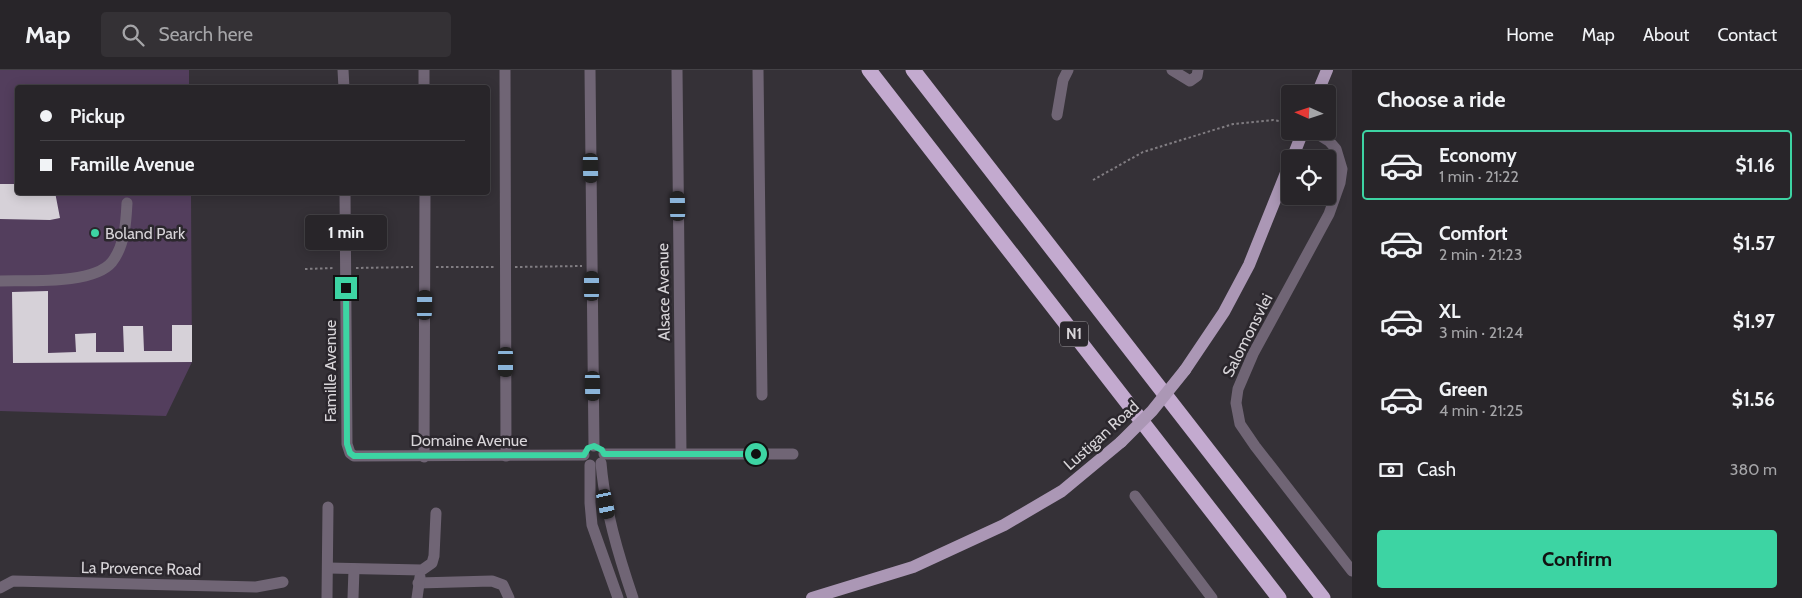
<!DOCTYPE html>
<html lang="en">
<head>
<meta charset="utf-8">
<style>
	body { margin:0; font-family:Cabin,sans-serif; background:#343135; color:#f1f3f6; height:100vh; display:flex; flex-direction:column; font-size:19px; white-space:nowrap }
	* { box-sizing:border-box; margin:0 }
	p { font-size:16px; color:#a5a5a8 }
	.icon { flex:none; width:28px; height:28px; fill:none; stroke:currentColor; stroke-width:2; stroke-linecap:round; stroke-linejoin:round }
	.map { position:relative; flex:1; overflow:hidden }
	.panel { display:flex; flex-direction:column; background:#282529; width:450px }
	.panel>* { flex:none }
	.guide { position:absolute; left:15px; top:15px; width:475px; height:110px; border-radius:5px; box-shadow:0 2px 12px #0003,0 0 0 1px #444246; display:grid; align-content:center; height:110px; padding:0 25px; background:#282529 }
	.needle { width:32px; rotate:273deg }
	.controls { position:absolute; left:1281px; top:15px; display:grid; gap:10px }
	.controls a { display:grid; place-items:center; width:55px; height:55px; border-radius:5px; background:#282529; box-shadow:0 2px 12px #0003,0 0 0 1px #444246; font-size:25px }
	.end { position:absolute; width:22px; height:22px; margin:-11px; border:6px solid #3dd4a3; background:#111; box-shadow:0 0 0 2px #111 }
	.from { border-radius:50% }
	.bubble { position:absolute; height:35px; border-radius:5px; background:#282529; box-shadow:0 2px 12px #0003,0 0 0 1px #444246; font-size:16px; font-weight:700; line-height:35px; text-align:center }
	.car { position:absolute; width:15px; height:30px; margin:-15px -8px; border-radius:6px; box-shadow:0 0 4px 1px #0007; background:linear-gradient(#222 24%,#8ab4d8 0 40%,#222 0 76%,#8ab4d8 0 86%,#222 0) }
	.guide b { display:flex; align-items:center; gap:18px; height:48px; font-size:19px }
	.guide b+b { border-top:1px solid #444246 }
	.guide i { width:12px; height:12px; background:#f1f3f6 }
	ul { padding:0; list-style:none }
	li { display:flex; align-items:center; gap:15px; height:70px; margin:0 10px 8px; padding:0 15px; border:2px solid transparent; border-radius:5px }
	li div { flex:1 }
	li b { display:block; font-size:19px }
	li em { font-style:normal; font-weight:700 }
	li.selected { border-color:#3dd4a3 }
	li>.icon { width:45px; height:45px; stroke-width:1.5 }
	h2 { padding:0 25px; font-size:22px; line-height:60px }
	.pay { display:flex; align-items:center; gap:12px; height:55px; padding:0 25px; font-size:19px }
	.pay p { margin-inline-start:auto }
	.primary-button { display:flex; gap:10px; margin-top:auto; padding:10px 25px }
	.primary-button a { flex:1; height:58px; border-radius:5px; background:#3dd4a3; color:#111; font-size:20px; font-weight:700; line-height:58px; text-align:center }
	header { display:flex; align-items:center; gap:30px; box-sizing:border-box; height:70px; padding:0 25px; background:#282529; border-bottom:1px solid #444246 }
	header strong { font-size:24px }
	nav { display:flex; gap:28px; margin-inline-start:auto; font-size:18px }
	.search { width:350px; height:45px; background:#343135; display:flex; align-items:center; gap:12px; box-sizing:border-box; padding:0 18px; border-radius:5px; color:#a5a5a8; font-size:19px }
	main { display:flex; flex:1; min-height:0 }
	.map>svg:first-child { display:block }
</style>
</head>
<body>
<header>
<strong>Map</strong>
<div class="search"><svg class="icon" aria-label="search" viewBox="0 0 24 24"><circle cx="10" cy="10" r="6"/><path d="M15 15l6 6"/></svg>Search here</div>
<nav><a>Home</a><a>Map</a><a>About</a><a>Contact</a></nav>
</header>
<main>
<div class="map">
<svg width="1352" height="528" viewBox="0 0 1352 528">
	<rect width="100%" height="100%" fill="#353137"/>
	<path fill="#533e5d" d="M0 0H189V17L18 18V122L191 123 192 292 166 346 0 341Z"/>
	<g fill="#d6d1d8">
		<path d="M0 114H18V122H55L60 148 50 150 0 149Z"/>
		<path d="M48 221V283L76 282 75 264 96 263V282H124L123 256H143L144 281H172V255H192V292L13 293 12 222Z"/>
	</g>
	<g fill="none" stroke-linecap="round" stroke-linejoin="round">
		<g stroke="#817d82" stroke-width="2" stroke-dasharray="2.5 2.5" stroke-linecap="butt">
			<path d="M1093 110 1143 82 1233 54 1273 50 1290 53"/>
			<path d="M436 197H495"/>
			<path d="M515 197 582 196"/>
			<path d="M356 198 413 197"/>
			<path d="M305 199 334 198"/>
		</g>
		<g stroke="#706575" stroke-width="11">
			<path d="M343 0 344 18"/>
			<path d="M424 0V18"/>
			<path d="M505 0 506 386"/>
			<path d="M590 0 594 376"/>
			<path d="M677 0 681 383"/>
			<path d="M758 0 762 325"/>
			<path d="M1172 0 1190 11 1197 6 1198 0"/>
			<path d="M1057 45 1063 10 1068 0"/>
			<path d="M1313 61 1329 71 1336 79 1342 99 1340 113 1329 144 1253 284 1238 319 1236 333 1240 354 1255 376 1352 501"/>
			<path d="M345 122 347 374 350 383 354 386 584 385"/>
			<path d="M0 211C28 210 93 215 112 192 125 175 126 152 127 133"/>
			<path d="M604 384H793"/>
			<path d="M424 387 425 122"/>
			<path d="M601 393C605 440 618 484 633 528"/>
			<path d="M590 395V433L592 455 618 528"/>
			<path d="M1135 426 1212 528"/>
			<path d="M328 498 422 500 432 493 434 486 436 443"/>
			<path d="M418 513 492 511 503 515 509 528"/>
			<path d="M0 518 13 511 256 517 283 512"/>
			<path d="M327 528 328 437"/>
			<path d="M353 528 354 499"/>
			<path d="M417 528 420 507"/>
		</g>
		<g stroke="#ab97b5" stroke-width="12">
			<path d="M1317 24 1327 0"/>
			<path d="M1292 89 1303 61"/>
			<path d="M1185 300 1224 242 1249 195 1290 93"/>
			<path d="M812 528 913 497 1004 455 1062 421 1121 372"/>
		</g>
		<g stroke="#c3aacf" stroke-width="15">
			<path d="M869 0 1279 528"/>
			<path d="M913 0 1323 528"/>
		</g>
		<path stroke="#ab97b5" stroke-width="12" d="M1121 372 1152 341 1185 300"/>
	</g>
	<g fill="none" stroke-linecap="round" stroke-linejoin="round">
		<path stroke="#3dd4a3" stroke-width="6" d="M346 218 347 374 350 383 354 386 584 385 588 378 594 376 602 380 604 384H756"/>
	</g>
	<circle fill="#3dd4a3" stroke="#2b272d" stroke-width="2" cx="95" cy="163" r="5"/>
	<g text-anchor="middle" stroke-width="5" stroke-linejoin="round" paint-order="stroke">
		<rect fill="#2b272d" stroke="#a4a1a5" stroke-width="1" x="1060" y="251.5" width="28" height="25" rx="4"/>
		<g font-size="15" font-weight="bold" fill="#d8d5d9">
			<text x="1074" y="269">N1</text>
		</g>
		<g font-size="16" fill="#d8d5d9" stroke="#2b272d" text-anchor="start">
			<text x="105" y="169">Boland Park</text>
		</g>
		<g font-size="16" fill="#d8d5d9" stroke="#2b272d">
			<text transform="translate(663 222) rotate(-91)" y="6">Alsace Avenue</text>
			<text transform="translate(1247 265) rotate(-63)" y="6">Salomonsvlei</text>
			<text transform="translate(330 301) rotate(-90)" y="6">Famille Avenue</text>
			<text transform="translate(1101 365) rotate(-42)" y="6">Lustigan Road</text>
			<text x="469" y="376">Domaine Avenue</text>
			<text transform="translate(141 498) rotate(1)" y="6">La Provence Road</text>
		</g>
	</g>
</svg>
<div class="controls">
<a><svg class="needle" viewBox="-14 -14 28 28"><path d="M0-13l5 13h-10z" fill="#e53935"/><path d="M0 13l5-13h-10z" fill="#a5a5a8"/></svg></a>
<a><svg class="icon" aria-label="locate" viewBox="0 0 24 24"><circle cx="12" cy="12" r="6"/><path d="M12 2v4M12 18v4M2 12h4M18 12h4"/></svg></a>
</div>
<i class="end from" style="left:756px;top:384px"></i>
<i class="end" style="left:346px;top:218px"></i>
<div class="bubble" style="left:305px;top:145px;width:82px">1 min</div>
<i class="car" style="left:591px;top:98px;rotate:179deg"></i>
<i class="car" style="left:678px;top:136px;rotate:359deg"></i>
<i class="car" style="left:592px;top:216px;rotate:0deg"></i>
<i class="car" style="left:425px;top:235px;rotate:1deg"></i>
<i class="car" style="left:506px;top:292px;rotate:180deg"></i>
<i class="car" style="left:593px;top:316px;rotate:179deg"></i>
<i class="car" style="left:606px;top:434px;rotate:168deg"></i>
<div class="guide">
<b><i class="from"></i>Pickup</b>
<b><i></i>Famille Avenue</b>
</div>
</div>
<section class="panel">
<h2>Choose a ride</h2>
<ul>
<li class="selected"><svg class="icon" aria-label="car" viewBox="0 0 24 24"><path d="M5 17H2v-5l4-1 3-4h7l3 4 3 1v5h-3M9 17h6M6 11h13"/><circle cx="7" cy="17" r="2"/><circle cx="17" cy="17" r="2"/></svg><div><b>Economy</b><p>1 min · 21:22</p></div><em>$1.16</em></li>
<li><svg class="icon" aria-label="car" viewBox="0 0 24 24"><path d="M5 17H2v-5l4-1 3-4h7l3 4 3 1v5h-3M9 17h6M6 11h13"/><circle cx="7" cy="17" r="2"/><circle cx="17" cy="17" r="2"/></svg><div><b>Comfort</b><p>2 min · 21:23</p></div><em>$1.57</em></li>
<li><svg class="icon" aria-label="car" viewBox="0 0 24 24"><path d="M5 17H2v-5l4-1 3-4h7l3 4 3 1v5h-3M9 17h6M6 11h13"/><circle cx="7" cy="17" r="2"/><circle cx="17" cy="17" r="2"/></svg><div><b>XL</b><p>3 min · 21:24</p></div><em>$1.97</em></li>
<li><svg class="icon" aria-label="car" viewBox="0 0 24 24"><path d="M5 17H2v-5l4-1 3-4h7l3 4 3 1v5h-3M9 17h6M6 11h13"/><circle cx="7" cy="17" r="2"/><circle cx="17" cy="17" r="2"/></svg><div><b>Green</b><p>4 min · 21:25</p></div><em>$1.56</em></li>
</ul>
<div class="pay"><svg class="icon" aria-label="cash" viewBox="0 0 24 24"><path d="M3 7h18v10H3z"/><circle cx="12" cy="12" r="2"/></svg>Cash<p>380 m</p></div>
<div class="primary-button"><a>Confirm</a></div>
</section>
</main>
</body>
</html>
